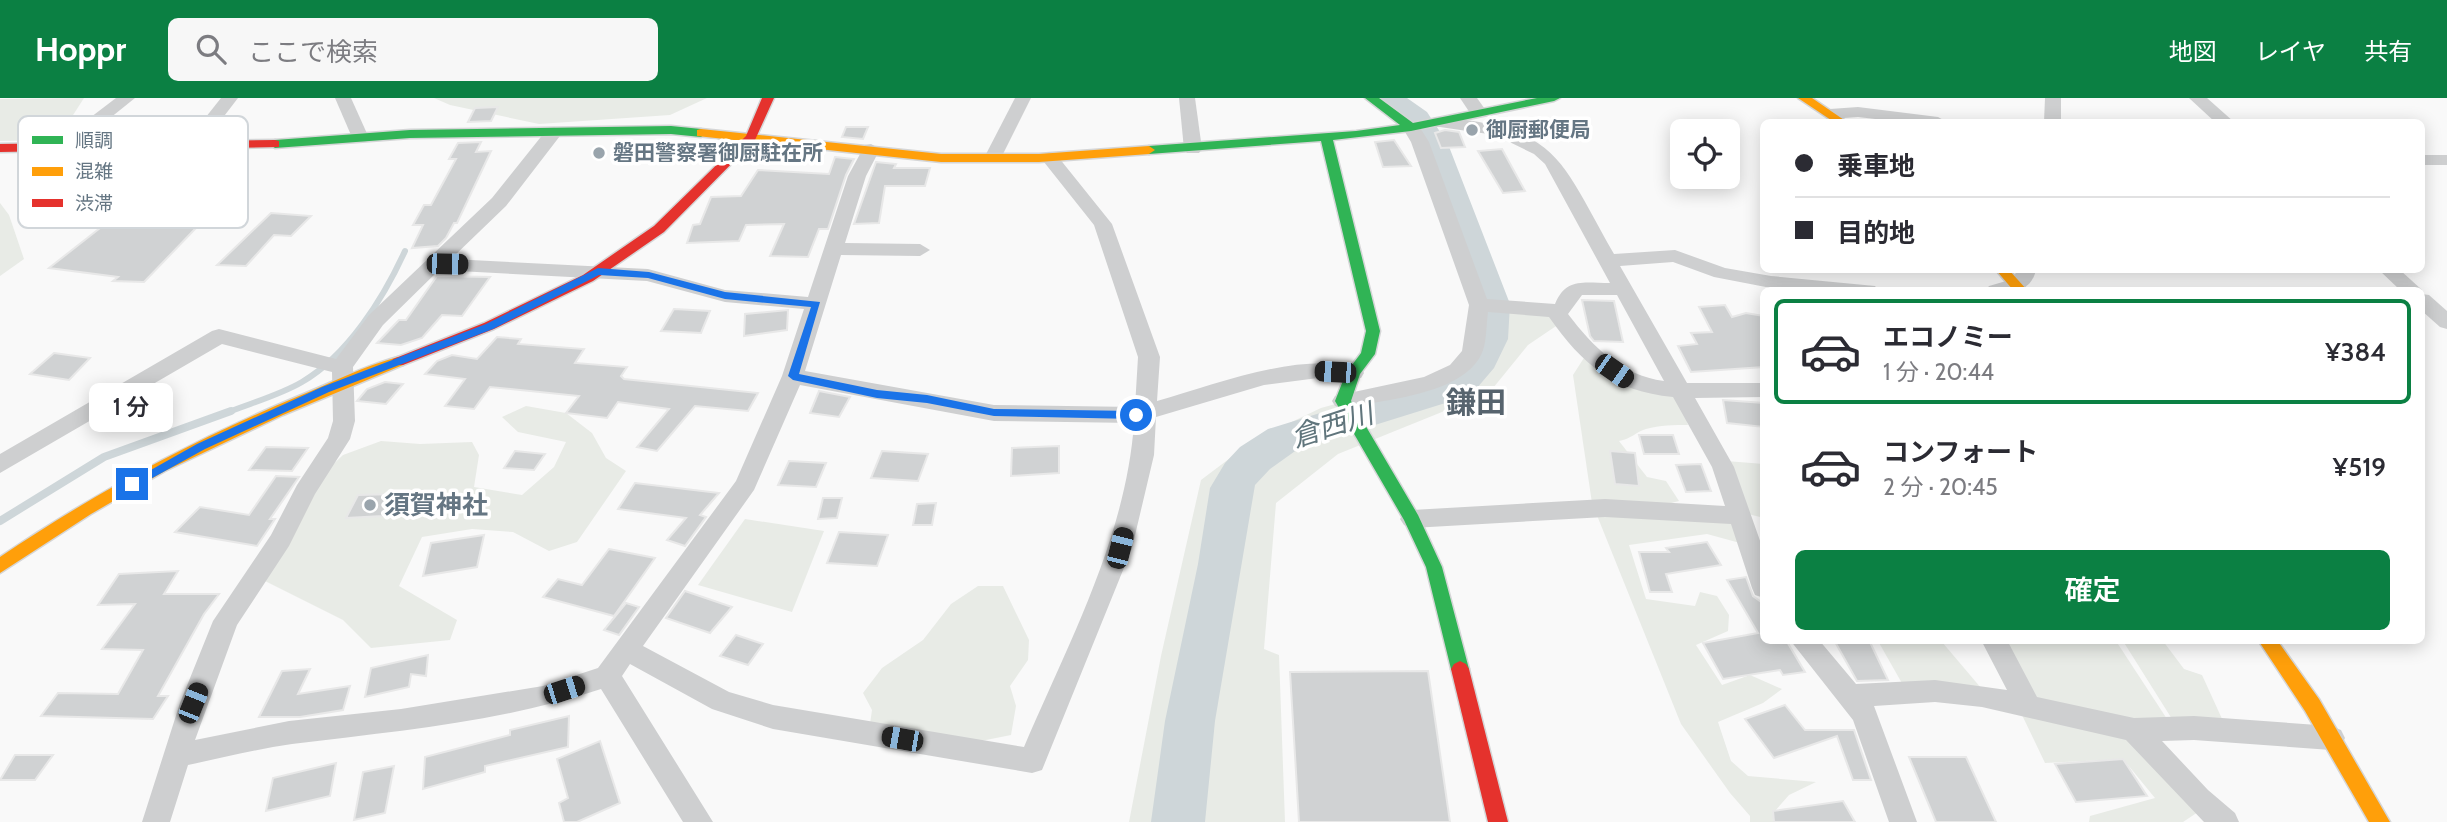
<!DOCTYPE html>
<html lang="ja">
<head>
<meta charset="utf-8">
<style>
	body { margin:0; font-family:Cabin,"Noto Sans JP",sans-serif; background:#f7f7f7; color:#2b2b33; height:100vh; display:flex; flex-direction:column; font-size:26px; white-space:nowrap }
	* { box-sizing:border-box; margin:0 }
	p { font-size:23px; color:#7c7c81 }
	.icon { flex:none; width:38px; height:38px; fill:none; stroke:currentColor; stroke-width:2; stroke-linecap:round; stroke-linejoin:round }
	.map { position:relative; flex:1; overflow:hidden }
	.drawer { position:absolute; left:1760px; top:189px; width:665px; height:357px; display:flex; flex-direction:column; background:#fff; border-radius:10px; box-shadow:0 4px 18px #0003 }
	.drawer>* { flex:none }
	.banner { position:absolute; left:1760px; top:21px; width:665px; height:154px; border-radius:10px; box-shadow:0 4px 18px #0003; display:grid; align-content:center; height:154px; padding:0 35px; background:#fff }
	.controls { position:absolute; left:1670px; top:21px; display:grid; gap:14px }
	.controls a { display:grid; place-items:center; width:70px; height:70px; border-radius:10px; background:#fff; box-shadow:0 4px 18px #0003; font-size:35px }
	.end { position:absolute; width:32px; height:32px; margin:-16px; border:9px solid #1a73e8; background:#fff; box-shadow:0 0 0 4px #fff }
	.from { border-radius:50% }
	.bubble { position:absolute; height:49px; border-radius:10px; background:#fff; box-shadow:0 4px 18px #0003; font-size:23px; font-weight:600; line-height:49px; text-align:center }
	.car { position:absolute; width:21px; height:42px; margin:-21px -10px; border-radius:9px; box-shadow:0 0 5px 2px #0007; background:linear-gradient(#222 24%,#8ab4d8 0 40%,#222 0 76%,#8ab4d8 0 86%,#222 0) }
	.banner b { display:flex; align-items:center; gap:24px; height:66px; font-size:26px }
	.banner b+b { border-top:2px solid #e1e1e2 }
	.banner i { width:18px; height:18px; background:#2b2b33 }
	ul { padding:12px 0 0; list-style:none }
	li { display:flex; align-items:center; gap:21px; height:105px; margin:0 14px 10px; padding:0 21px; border:4px solid transparent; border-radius:10px }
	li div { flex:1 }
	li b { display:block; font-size:26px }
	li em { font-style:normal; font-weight:600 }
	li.on { border-color:#0b8043 }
	li>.icon { width:63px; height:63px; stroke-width:1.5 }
	.button { display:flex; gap:14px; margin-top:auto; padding:14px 35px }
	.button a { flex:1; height:80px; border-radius:10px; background:#0b8043; color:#fff; font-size:28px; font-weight:600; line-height:80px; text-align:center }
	header { display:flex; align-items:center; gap:42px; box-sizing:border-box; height:98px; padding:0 35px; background:#0b8043; color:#fff }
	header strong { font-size:33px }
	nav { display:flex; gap:38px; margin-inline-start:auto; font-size:24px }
	.search { width:490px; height:63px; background:#f7f7f7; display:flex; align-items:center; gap:18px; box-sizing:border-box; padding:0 24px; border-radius:10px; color:#7c7c81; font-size:26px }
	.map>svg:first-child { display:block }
</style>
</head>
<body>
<header>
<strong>Hoppr</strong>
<div class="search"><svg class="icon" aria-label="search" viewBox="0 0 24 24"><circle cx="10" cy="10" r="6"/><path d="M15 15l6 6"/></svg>ここで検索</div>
<nav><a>地図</a><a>レイヤ</a><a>共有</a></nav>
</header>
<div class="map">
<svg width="2447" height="724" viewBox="0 0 2447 724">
	<rect width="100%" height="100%" fill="#f9f9f9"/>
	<g fill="#e8ebe6">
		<path d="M84 0 57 42 0 43V1Z"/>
		<path d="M434 0H707L670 17 539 26 450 7Z"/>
		<path d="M0 105 9 117 24 161 0 178Z"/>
		<path d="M1479 207 1532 209 1562 224 1528 247 1489 295 1338 356 1276 405 1264 551 1279 557 1285 724H1129L1161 558 1201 382 1254 342 1321 310 1458 272Z"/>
		<path d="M1589 252 1627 282 1679 292 1688 327C1674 327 1660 327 1646 331 1636 334 1631 341 1619 343L1647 379 1666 383 1679 403 1644 412 1732 417 1740 445 1707 436 1629 447 1646 501 1695 508 1700 494 1717 498 1729 517 1728 533 1696 547 1722 587 1750 577 1782 591 1763 605 1718 624 1731 663 1748 678 1816 684 1789 697 1775 713 1780 724H1750V718L1730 695 1681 626 1592 405 1573 277Z"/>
		<path d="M526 308 566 315 592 335 606 360 626 373 577 444 549 453 513 434 472 431 422 439 399 488 457 522 450 542 371 550 343 522 265 483 305 393 343 357 381 343 420 346 472 344 479 357 474 389 522 397 554 369 566 344 518 334 502 319Z"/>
		<path d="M1726 363 1764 366V420L1744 415Z"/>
		<path d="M745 421 824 433 792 514 698 487Z"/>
		<path d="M978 488H1003L1029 542 1028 562 1010 588 1016 608 1011 637 976 644 870 626 872 612 863 595 882 570 923 542 951 506Z"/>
		<path d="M1878 543 1942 544 1981 590 1903 587Z"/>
		<path d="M2000 543H2116L2167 621 2134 622 2029 599Z"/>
		<path d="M2123 543H2163L2184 571 2202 577 2223 623 2172 621Z"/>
		<path d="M2022 617 2128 641 2201 712 2183 724H2089L2090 718 2155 700 2123 661 2045 665Z"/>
	</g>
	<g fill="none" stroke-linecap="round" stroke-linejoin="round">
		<path stroke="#ced6d9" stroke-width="6" d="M226 315C251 305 280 297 302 284 348 257 383 201 405 153"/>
		<path stroke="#ced6d9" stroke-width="8" d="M0 423 104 359 231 313"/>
		<path fill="#ced6d9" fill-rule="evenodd" d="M1372 0H1407L1427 14 1448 46 1510 206 1508 241 1494 270 1471 297 1298 351 1270 371 1255 387 1215 623 1205 724H1151L1165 623 1198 466 1210 390 1225 365 1240 349 1268 331 1443 277 1466 251 1472 230V206L1416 46 1404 27Z"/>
	</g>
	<g fill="#d0d2d3" stroke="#e8e8e8" stroke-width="2">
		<path d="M498 9 491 23 468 24 475 10Z"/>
		<path d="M846 29H868L863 41 842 39Z"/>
		<path d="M1445 32 1459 34 1465 49 1441 50 1435 35Z"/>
		<path d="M1394 42 1411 68 1383 69 1375 44Z"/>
		<path d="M481 44 476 54 491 53 457 125H454L446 140 438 148 412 150 423 127H413L424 107H431L456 61H449L458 45Z"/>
		<path d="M1502 51 1525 93 1503 95 1478 53Z"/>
		<path d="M214 59 176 107 219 106 144 184 113 183 118 179 49 170 118 116 56 114 107 67 140 66 144 61Z"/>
		<path d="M835 59 854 61 846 77 828 131H819L808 159 770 158 784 126 746 127 739 143 687 145 693 127 700 126 711 99 741 98 758 72 829 76Z"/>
		<path d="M876 64 896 66 894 70H930L925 88H885L879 125 854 126Z"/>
		<path d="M271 115 311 118 291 138 274 137 246 168 217 167Z"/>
		<path d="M437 178 490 179 462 218 442 217 422 240 401 247 377 245 399 222H406Z"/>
		<path d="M1582 202 1614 203 1623 244 1594 243 1590 238Z"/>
		<path d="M1725 207 1732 219 1746 215 1764 218V269L1691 274 1678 248 1697 246 1691 235 1712 234 1699 209Z"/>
		<path d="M674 211 710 213 701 235 661 233Z"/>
		<path d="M788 212 787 232 744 238 745 216Z"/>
		<path d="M497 239 521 241 518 246 584 251 575 265 627 269 621 278 624 281 758 295 748 313 695 308 657 353 637 349 669 311 618 304 607 320 566 315 579 298 490 289 474 311 445 308 465 281 425 276 437 263 452 257 477 261Z"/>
		<path d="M54 255 90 260 69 282 30 276Z"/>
		<path d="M385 284 403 286 386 306 357 303 367 291Z"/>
		<path d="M819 293 850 299 839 319 810 315Z"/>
		<path d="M1723 302 1764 305V329L1727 325Z"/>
		<path d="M1639 337H1673L1679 356H1644Z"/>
		<path d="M1059 348V375L1011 378 1012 350Z"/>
		<path d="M266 349 308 350 292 373 249 372Z"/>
		<path d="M515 353 545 356 534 372 504 370Z"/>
		<path d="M882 353 928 356 918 383 871 380Z"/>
		<path d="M1610 353 1635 355 1639 388 1615 386Z"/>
		<path d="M789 363 826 365 816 389 778 387Z"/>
		<path d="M1701 366 1711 393 1686 394 1676 367Z"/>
		<path d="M276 378 299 379 270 421H275L257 448 175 434 200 409 249 417Z"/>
		<path d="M635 385 719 395 700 417 706 419 685 448 667 442 686 420 618 411Z"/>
		<path d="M395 396 383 418 346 420 358 397Z"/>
		<path d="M823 400H842L837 420 818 421Z"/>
		<path d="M936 405 932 427H913L917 406Z"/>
		<path d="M839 434 888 437 877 468 827 465Z"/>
		<path d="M484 437 477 469 423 478 431 445Z"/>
		<path d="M1707 444 1721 467 1666 476 1672 494H1650L1639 454H1669L1666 450Z"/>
		<path d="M609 451 655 460 614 518 543 499 558 481 582 487Z"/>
		<path d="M178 473 164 496H219L204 516 158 598H168L153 621 41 618 58 595 118 596 143 552 102 551 135 506 98 507 119 476Z"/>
		<path d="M1746 479 1753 498 1764 506V542H1786L1805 574 1783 577 1780 572 1723 581 1703 545 1758 535 1727 482Z"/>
		<path d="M685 493 732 509 710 535 666 520Z"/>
		<path d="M626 505 639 509 619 537 604 532Z"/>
		<path d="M736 537 763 546 748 567 720 558Z"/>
		<path d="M1834 542H1869L1888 582 1857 583Z"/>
		<path d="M428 557 426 578 411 576 409 589 365 599 371 570Z"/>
		<path d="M310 571 298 596 350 588 343 612 300 619H259L282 573Z"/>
		<path d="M1428 573 1450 724H1299L1290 574Z"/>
		<path d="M1785 607 1805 632H1854L1871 682H1853L1837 638 1774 660 1745 621Z"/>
		<path d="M569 618 568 649 485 668V674L423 691 425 659 510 637V632Z"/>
		<path d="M600 643 620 705 577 724H564L559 705 568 700 557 661Z"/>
		<path d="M15 657H53L35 682H0Z"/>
		<path d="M1909 659H1966L1996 724H1936Z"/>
		<path d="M2123 661 2147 698 2076 704 2055 666Z"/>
		<path d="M336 665 330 698 266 713 273 680Z"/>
		<path d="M394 668 385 715 354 722 363 674Z"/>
		<path d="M1843 703 1855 724H1774L1773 713Z"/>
	</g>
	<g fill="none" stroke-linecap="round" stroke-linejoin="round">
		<g stroke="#d5d6d7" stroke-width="3">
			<g id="fast">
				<path d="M1365 0H1379L1413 25 1537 0H1560L1554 3 1411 33 1333 42 1380 233 1375 256 1360 276 1351 303 1418 417 1442 469 1469 571 1466 576 1460 579 1454 576 1451 571 1426 469 1404 422 1335 303 1346 275 1361 255 1366 233 1321 43 1149 56 1143 52 1149 48 1356 33 1400 27Z"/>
				<path d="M671 28 701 31 707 35 701 39 671 36 410 40 275 50 269 46 275 42 410 32Z"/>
			</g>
		</g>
		<g stroke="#d5d6d7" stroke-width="3">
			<g id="slow">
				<path d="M1798 0H1812L1847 24H1834Z"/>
				<path d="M701 31 941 56H1039L1149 48 1155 52 1149 56 1039 64H941L697 38V32Z"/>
				<path d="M1996 172H2009L2027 192H2013Z"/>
				<path d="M398 259 403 261 405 264 403 267 283 317 165 373 91 416 0 475V459C95 395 193 342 299 298 331 285 364 268 398 259Z"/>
				<path d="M2258 542H2277L2319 601 2390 724H2369L2305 613Z"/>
			</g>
		</g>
		<g stroke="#d5d6d7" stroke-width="3">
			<g id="jam">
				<path d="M762 0H774L755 42 664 134 593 183 494 231 403 267H393L391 264 393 261 484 225 583 177 654 128 746 38Z"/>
				<path d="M275 42 279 43V49L0 54V46Z"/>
				<path d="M1460 563 1466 566 1469 571 1508 724H1488L1451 571 1454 566Z"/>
			</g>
		</g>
		<g fill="#cecfd0" fill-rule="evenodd">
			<path d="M116 0H135L69 53H57L54 49 57 45Z"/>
			<path d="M221 0H238L198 52H186L183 48Z"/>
			<path d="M335 0H351L369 40 366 44H354Z"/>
			<path d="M1015 0H1031L999 64H987L984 60Z"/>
			<path d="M1179 0H1195L1202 51 1199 55H1187L1184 51Z"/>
			<path d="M1460 0H1477L1487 14 1478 19 1472 18Z"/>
			<path d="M2045 0H2061V24H2044Z"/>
			<path d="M2189 0H2207L2234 24H2215Z"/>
			<path d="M1858 9 1938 19 1947 24H1901L1858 19 1830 21 1821 16 1830 11Z"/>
			<path d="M1439 19C1560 30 1559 60 1614 156L1675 152 1725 170 1771 178 1875 188 1878 192 1771 190 1714 179 1673 164 1620 168 1687 285H1764V299L1695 300 1734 369 1764 454V500L1755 497 1752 490 1731 426 1605 419 1412 430 1404 427 1400 421 1404 415 1412 412 1605 401 1725 408 1712 369 1673 299C1613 293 1583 267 1549 219L1488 214C1486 227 1487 246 1481 257 1461 297 1383 302 1343 310L1335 308 1332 303 1335 298 1424 279 1450 267 1462 253 1469 207 1411 44 1402 29 1405 25H1417L1429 44 1487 201 1555 206C1566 179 1584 185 1610 185L1545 66 1534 56 1495 37 1433 28 1430 24 1433 20ZM1582 197H1617L1664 283C1621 277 1594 250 1568 216Z"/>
			<path d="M554 29 563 34 506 108 451 161 648 171 725 192 808 199 848 78 865 47 871 46 880 51 866 78 845 145 920 146 930 152 920 158 841 157 805 273 994 307 1135 309 1138 259 1094 127 1040 59 1049 54 1055 55 1112 126 1160 259 1157 303C1217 286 1299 253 1361 270L1364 275 1361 280H1318L1264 287 1156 319 1154 357 1132 450 1042 672 1032 675 773 631 712 611 630 566 622 578 713 724H683L601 591C501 624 397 633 292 646 257 651 222 660 188 667L170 724H142L180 605 213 523 271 437 297 387 328 340 333 323 332 274 222 246 0 375V356L212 233 219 231 336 261 369 217 492 100 548 30ZM439 172 647 183 725 204 804 211 782 278 736 383 598 570 543 588 401 611 289 623 195 642 237 527 289 448 315 396 350 341 355 323 353 269 383 227ZM800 287 994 323 1134 325C1126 439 1068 546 1024 649L773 607 729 594 643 548 754 392Z"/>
			<rect x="2422" y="57" width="25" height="10"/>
			<path d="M2017 172H2036C2030 198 2008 192 1986 192L1989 188 2013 181Z"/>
			<path d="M2379 172H2400L2422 192H2400Z"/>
			<path d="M2422 196 2429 197 2447 213V231L2440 229 2422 213Z"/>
			<path d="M1790 542H1819L1856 586 1935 582 2007 592 1981 542H2007L2037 599 2134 620 2194 618 2331 628 2341 632 2345 640 2341 648 2331 652 2194 642 2162 643 2208 692 2235 715 2239 724H2204L2126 642 1982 609 1935 604 1874 608 1917 724H1889L1853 622Z"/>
		</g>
		<use href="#fast" fill="#30b455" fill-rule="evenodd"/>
		<use href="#slow" fill="#ff9f0a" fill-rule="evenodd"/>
		<use href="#jam" fill="#e5322d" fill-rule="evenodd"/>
	</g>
	<path fill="#1a73e8" d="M598 170 649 174 725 194 820 204 799 276 877 292 927 297 994 311 1136 313 1141 317 1136 321 994 318 927 305 877 300 793 282 788 278 811 209 725 201 648 180 599 177 493 231 329 294 205 351 136 389 126 386 197 346 322 289 486 226Z"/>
	<g fill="#99a4ac" stroke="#fff" stroke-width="2.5">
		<circle cx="1472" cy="32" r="7"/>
		<circle cx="599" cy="55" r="7"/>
		<circle cx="370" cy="407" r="7"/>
	</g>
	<g text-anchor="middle" stroke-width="7" stroke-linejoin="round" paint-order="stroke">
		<g font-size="21" font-weight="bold" fill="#657683" stroke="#fff" text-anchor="start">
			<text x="1486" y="39">御厨郵便局</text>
			<text x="613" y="62">磐田警察署御厨駐在所</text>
		</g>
		<g font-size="26" font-weight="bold" fill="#657683" stroke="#fff" text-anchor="start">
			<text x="384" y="416">須賀神社</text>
		</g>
		<g font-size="28" font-style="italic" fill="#60757c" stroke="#fff">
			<text transform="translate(1332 327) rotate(-18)" y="10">倉西川</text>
		</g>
		<g font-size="30" font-weight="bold" fill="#57646e" stroke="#fff">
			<text x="1476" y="315">鎌田</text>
		</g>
	</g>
	<rect x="18" y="18" width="230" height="112" rx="10" fill="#fff" stroke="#d1d6da" stroke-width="2"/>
	<rect x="32" y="38" width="31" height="8" fill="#30b455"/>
	<rect x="32" y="69" width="31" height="9" fill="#ff9f0a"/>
	<rect x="32" y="101" width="31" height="8" fill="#e5322d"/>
	<g font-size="19" fill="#657683">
		<text x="75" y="49">順調</text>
		<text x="75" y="80">混雑</text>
		<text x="75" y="112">渋滞</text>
	</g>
</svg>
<div class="controls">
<a><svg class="icon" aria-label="locate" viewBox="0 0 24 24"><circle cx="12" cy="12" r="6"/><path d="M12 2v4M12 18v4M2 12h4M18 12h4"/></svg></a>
</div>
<i class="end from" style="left:1136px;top:317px"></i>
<i class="end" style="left:132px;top:386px"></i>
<div class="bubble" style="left:89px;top:285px;width:84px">1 分</div>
<i class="car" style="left:447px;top:166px;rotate:91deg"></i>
<i class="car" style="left:1614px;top:273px;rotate:125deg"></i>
<i class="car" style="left:1335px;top:274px;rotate:273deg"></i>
<i class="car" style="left:1120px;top:450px;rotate:14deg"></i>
<i class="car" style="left:564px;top:592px;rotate:72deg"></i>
<i class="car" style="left:193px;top:605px;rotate:22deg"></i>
<i class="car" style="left:902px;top:641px;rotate:280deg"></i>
<div class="banner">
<b><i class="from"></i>乗車地</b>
<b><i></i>目的地</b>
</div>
<section class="drawer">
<ul>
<li class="on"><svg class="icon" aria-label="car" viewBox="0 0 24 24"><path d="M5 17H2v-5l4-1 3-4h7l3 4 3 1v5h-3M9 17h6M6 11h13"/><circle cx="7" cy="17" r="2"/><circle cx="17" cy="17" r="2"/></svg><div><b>エコノミー</b><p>1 分 · 20:44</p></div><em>¥384</em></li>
<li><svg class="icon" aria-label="car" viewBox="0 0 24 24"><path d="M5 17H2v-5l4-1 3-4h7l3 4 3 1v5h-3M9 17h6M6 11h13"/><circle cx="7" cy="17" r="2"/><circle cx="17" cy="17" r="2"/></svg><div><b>コンフォート</b><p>2 分 · 20:45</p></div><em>¥519</em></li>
</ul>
<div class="button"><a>確定</a></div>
</section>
</div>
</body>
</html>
